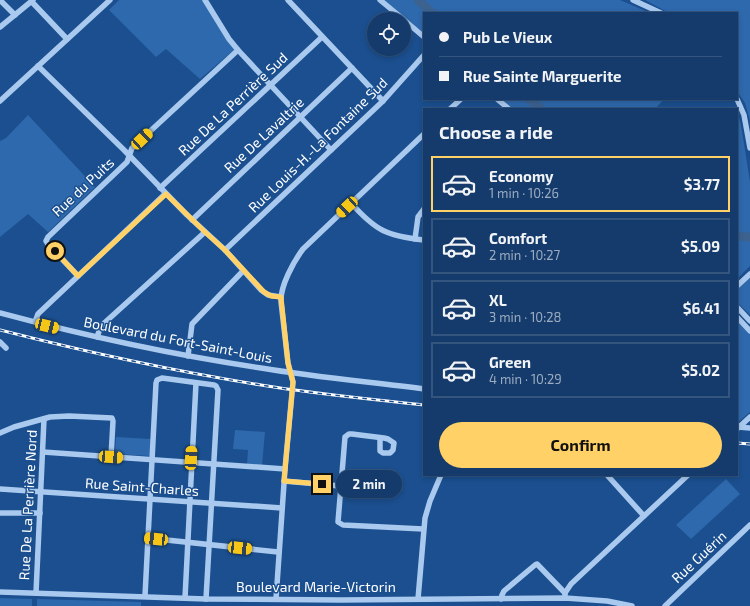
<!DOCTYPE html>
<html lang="en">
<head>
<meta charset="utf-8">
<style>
	body { margin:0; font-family:"Exo 2",sans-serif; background:#1d4271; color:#f1f3f6; height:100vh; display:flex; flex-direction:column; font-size:15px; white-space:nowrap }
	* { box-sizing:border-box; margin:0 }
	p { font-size:13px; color:#9dadc1 }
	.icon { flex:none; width:22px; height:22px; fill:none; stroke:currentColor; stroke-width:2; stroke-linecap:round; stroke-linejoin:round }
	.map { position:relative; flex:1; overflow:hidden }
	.side { position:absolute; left:423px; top:108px; width:315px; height:368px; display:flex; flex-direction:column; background:#143b6b; border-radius:0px; box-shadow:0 2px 6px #0003,0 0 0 1px #33557e }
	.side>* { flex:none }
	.top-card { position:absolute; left:423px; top:12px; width:315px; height:88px; border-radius:0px; box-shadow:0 2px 6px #0003,0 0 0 1px #33557e; display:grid; align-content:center; height:88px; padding:0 16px; background:#143b6b }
	.fabs { position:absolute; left:367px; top:12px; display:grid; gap:8px }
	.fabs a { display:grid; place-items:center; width:44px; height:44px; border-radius:50%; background:#143b6b; box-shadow:0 2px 6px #0003,0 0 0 1px #33557e; font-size:20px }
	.end { position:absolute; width:18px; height:18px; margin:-9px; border:5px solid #ffd166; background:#111; box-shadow:0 0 0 2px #111 }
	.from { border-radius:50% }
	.bubble { position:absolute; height:28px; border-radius:14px; background:#143b6b; box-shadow:0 2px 6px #0003,0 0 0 1px #33557e; font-size:13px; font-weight:700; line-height:28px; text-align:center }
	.car { position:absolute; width:12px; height:24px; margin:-12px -6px; border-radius:5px; box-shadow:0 0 3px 1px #0007; background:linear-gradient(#f5c518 24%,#345 0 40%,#f5c518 0 76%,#345 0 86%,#f5c518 0) }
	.top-card b { display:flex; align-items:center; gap:14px; height:38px; font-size:15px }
	.top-card b+b { border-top:1px solid #33557e }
	.top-card i { width:10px; height:10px; background:#f1f3f6 }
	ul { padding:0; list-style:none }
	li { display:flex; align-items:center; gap:12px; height:56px; margin:0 8px 6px; padding:0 8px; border:2px solid #33557e; border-radius:0px }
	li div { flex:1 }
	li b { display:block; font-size:15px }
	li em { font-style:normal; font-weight:700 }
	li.selected { border-color:#ffd166 }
	li>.icon { width:36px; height:36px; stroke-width:1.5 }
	h2 { padding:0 16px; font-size:18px; line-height:48px }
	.primary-button { display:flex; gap:8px; margin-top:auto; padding:8px 16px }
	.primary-button a { flex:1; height:46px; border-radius:24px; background:#ffd166; color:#111; font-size:16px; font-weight:700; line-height:46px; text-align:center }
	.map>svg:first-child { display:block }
</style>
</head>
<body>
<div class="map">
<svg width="750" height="606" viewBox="0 0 750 606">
	<rect width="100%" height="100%" fill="#1b4f8f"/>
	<g fill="#2e69ad">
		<path d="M119 0H202L235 49 200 79 166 49 156 57 109 10Z"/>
		<path d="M384 0H620L650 13H424V34Z"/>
		<path d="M645 0H750V121L745 103 737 91V13H669Z"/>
		<path d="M501 99H664L655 109H514Z"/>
		<path d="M737 110 741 125 750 182V266L737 279Z"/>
		<path d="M28 115 95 187 48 232 28 214 0 237V141L6 138Z"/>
		<path d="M750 275V315L737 302V288Z"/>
		<path d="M737 319 750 331V412L737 423Z"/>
		<path d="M235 430 265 432 262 465 247 464 248 450 233 449Z"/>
		<path d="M116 437 151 439 150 456 115 454Z"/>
		<path d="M726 479 740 494 691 539 676 525Z"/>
		<path d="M0 598 32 599V606H0Z"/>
		<path d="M37 599 141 602V606H37Z"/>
	</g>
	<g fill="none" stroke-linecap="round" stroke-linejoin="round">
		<g stroke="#3c6290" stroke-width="9">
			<path d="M418 0 432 13"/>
			<path d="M529 99 541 109"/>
			<path d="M737 236 749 237"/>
		</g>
		<g stroke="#a9c9ee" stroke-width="5.5">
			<path d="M0 0 15 15"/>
			<path d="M205 0 229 39 238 50 331 150"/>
			<path d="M288 0 383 101"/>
			<path d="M380 0 403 19"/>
			<path d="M633 0 661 13"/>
			<path d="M32 2 67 39"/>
			<path d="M404 20 424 37"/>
			<path d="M0 27 33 0"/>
			<path d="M38 66 124 150 187 215 225 250 261 290 268 295 281 297"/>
			<path d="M497 99 509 109"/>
			<path d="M737 99 744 115 750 148"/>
			<path d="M0 101 110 0"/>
			<path d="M450 109 461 99"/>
			<path d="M160 188 322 37"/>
			<path d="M351 203C376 231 387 236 424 240"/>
			<path d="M192 220 352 68"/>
			<path d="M415 239 418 217 424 209"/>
			<path d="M225 250 383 101 424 55"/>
			<path d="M78 276 48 244 46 241 48 237 127 162 132 148 238 50"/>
			<path d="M737 286 750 274"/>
			<path d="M737 307 750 321"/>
			<path d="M0 313C86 336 173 355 261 368 315 377 370 382 424 389"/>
			<path d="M737 317 750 331"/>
			<path d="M35 322 38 314 40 312 165 194"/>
			<path d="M97 337 101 326 205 232"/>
			<path d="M0 342 6 348"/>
			<path d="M188 356 192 324 243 271"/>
			<path d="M738 427 750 428"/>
			<path d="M737 429 750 417"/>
			<path d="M0 433 14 427 50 417 69 416 112 418 113 421 111 457"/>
			<path d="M380 438V451L383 453H390L393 450 394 443 388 439 384 438 352 434H349L345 437 338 522 343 525 423 529"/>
			<path d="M43 452 285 469"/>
			<path d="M607 475 644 516"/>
			<path d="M284 481 340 486"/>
			<path d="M0 489 282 508"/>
			<path d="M0 513H40"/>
			<path d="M148 538 278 552"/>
			<path d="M0 592 206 599 341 600 565 598 607 601 632 606"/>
			<path d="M36 593 44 419"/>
			<path d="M145 596 156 383 157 380 162 378 214 385 216 386 218 390 206 599"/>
			<path d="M185 598 196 383"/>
			<path d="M565 598V593L571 584 688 475"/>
			<path d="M276 599 285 469 293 382 288 363 281 302C280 286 294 261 303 249L424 134"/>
			<path d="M418 599 425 518 430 501 441 475"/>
			<path d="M501 599 502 595 504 591 535 565 537 564 565 593"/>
			<path d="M665 606 750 525"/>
		</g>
		<g stroke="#fff" stroke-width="3">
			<g id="rail">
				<path d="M0 330C86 352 173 371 261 385 315 394 370 399 424 405"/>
				<path d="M737 443 750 444"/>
			</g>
		</g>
		<use href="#rail" stroke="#1b4f8f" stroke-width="1.5" stroke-dasharray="4.5" stroke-linecap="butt"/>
	</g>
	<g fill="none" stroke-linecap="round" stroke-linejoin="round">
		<path stroke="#ffd166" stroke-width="5" d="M55 251 78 276 166 194 205 232 225 250 264 292 271 296 281 297 288 363 293 382 284 481 322 484"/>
	</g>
	<g text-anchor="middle" stroke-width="3" stroke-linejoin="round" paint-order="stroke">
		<g font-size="14" fill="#fff" stroke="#1b4f8f">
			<text transform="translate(233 104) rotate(-43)" y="5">Rue De La Perrière Sud</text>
			<text transform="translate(264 135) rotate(-43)" y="5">Rue De Lavaltrie</text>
			<text transform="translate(318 145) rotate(-44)" y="5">Rue Louis-H.-La Fontaine Sud</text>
			<text transform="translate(83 187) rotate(-43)" y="5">Rue du Puits</text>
			<text transform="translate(178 340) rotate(11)" y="5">Boulevard du Fort-Saint-Louis</text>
			<text transform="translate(142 487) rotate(4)" y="5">Rue Saint-Charles</text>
			<text transform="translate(28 505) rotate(-87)" y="5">Rue De La Perrière Nord</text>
			<text transform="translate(699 557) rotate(-43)" y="5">Rue Guérin</text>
			<text x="316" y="592">Boulevard Marie-Victorin</text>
		</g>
	</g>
</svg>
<div class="fabs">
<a><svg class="icon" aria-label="locate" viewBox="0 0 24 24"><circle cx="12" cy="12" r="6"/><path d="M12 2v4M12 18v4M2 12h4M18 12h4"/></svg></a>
</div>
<i class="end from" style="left:55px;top:251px"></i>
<i class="end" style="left:322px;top:484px"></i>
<div class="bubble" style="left:336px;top:470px;width:66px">2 min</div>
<i class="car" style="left:142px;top:139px;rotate:47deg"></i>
<i class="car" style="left:347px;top:207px;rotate:227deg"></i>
<i class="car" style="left:47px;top:326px;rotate:104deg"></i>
<i class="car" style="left:111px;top:457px;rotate:94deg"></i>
<i class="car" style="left:191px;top:458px;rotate:3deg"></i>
<i class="car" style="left:156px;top:539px;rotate:276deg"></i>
<i class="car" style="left:240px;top:548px;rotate:96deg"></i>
<div class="top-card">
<b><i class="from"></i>Pub Le Vieux</b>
<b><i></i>Rue Sainte Marguerite</b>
</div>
<section class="side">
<h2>Choose a ride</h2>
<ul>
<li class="selected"><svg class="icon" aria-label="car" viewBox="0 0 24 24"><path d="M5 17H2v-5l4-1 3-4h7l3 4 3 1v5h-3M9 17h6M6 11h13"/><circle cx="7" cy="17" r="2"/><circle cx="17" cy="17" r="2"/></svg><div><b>Economy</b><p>1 min · 10:26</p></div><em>$3.77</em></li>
<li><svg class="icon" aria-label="car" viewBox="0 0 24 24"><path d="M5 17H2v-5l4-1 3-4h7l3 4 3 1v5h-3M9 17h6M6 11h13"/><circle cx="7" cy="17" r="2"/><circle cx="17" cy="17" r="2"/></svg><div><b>Comfort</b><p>2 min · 10:27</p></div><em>$5.09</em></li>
<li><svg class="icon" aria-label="car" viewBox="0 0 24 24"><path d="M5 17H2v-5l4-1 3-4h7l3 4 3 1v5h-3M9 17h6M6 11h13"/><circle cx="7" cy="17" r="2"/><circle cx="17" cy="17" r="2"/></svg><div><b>XL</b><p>3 min · 10:28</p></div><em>$6.41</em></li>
<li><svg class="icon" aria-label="car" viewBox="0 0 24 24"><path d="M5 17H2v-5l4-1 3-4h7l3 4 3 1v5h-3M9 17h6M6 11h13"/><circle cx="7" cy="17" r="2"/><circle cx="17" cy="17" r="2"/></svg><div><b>Green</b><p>4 min · 10:29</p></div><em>$5.02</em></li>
</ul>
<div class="primary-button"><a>Confirm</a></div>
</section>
</div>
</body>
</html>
